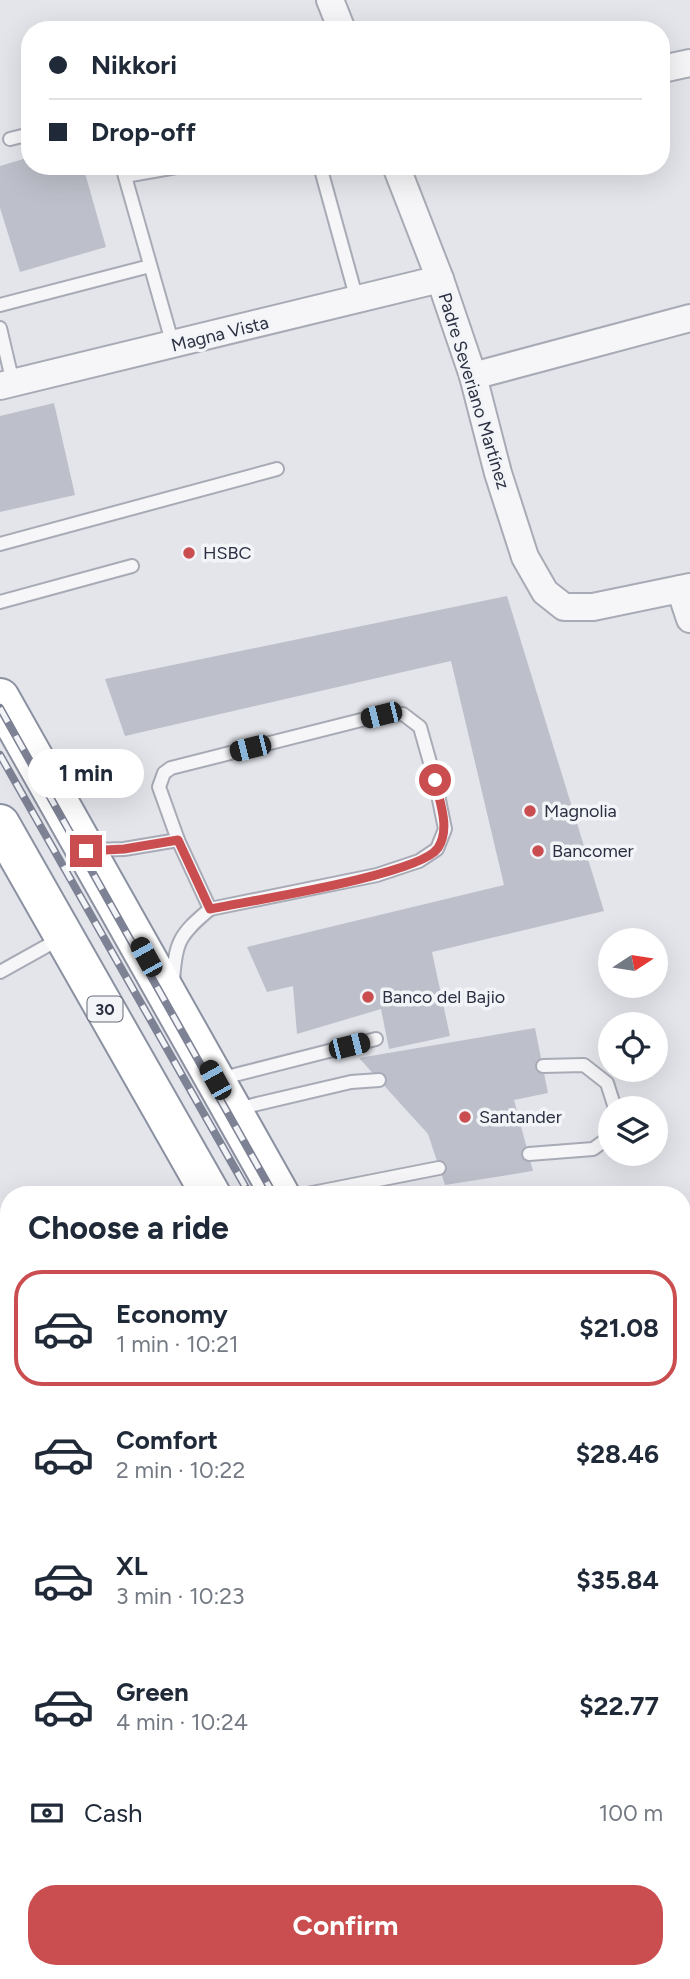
<!DOCTYPE html>
<html lang="en">
<head>
<meta charset="utf-8">
<style>
	body { margin:0; font-family:Figtree,sans-serif; background:#f6f6f7; color:#1f2937; height:100vh; display:flex; flex-direction:column; font-size:26px; white-space:nowrap }
	* { box-sizing:border-box; margin:0 }
	p { font-size:23px; color:#747a83 }
	.icon { flex:none; width:38px; height:38px; fill:none; stroke:currentColor; stroke-width:2; stroke-linecap:round; stroke-linejoin:round }
	.map { position:relative; flex:1; overflow:hidden }
	.panel { position:absolute; left:0px; top:1186px; width:691px; height:793px; display:flex; flex-direction:column; background:#fff; border-radius:28px 28px 0 0; box-shadow:0 7px 28px #0002 }
	.panel>* { flex:none }
	.top-card { position:absolute; left:21px; top:21px; width:649px; height:154px; border-radius:28px; box-shadow:0 7px 28px #0002; display:grid; align-content:center; height:154px; padding:0 28px; background:#fff }
	.needle { width:46px; rotate:78deg }
	.buttons { position:absolute; left:598px; top:928px; display:grid; gap:14px }
	.buttons a { display:grid; place-items:center; width:70px; height:70px; border-radius:50%; background:#fff; box-shadow:0 7px 28px #0002; font-size:35px }
	.end { position:absolute; width:32px; height:32px; margin:-16px; border:9px solid #ca4e50; background:#fff; box-shadow:0 0 0 4px #fff }
	.from { border-radius:50% }
	.bubble { position:absolute; height:49px; border-radius:24px; background:#fff; box-shadow:0 7px 28px #0002; font-size:23px; font-weight:700; line-height:49px; text-align:center }
	.car { position:absolute; width:21px; height:42px; margin:-21px -10px; border-radius:9px; box-shadow:0 0 5px 2px #0007; background:linear-gradient(#222 24%,#8ab4d8 0 40%,#222 0 76%,#8ab4d8 0 86%,#222 0) }
	.top-card b { display:flex; align-items:center; gap:24px; height:66px; font-size:26px }
	.top-card b+b { border-top:2px solid #e0e1e3 }
	.top-card i { width:18px; height:18px; background:#1f2937 }
	ul { padding:0; list-style:none }
	li { display:flex; align-items:center; gap:21px; height:116px; margin:0 14px 10px; padding:0 14px; border:4px solid transparent; border-radius:28px }
	li div { flex:1 }
	li b { display:block; font-size:26px }
	li em { font-style:normal; font-weight:700 }
	li.active { border-color:#ca4e50 }
	li>.icon { width:63px; height:63px; stroke-width:1.5 }
	h2 { padding:0 28px; font-size:32px; line-height:84px }
	.pay { display:flex; align-items:center; gap:18px; height:77px; padding:0 28px; font-size:26px }
	.pay p { margin-inline-start:auto }
	.action { display:flex; gap:14px; margin-top:auto; padding:14px 28px }
	.action a { flex:1; height:80px; border-radius:28px; background:#ca4e50; color:#fff; font-size:28px; font-weight:700; line-height:80px; text-align:center }
	.map>svg:first-child { display:block }
</style>
</head>
<body>
<div class="map">
<svg width="690" height="1979" viewBox="0 0 690 1979">
	<rect width="100%" height="100%" fill="#e3e5eb"/>
	<path fill="#c6d4c4" d="M0 1232 9 1248V1388L0 1393Z"/>
	<g fill="#bdc0ca">
		<path d="M30 157V166H83L106 247 20 272 0 208V166Z"/>
		<path d="M54 403 75 495 0 512V416Z"/>
		<path d="M507 596 604 911 432 952 450 1036 389 1049 381 1009 297 1034 293 986 267 992 247 947 504 885 451 661 125 736 105 679Z"/>
		<path d="M535 1028 548 1093 514 1100 533 1171 445 1185 428 1134 359 1058Z"/>
		<path d="M0 1443 9 1459V1970H182L167 1979H0Z"/>
		<path d="M690 1665V1746L682 1732V1666Z"/>
	</g>
	<g fill="none" stroke-linecap="round" stroke-linejoin="round">
		<g stroke="#a8abb5" stroke-width="16">
			<g id="service">
				<path d="M10 139 30 134"/>
				<path d="M122 166 173 345"/>
				<path d="M320 166 357 300"/>
				<path d="M125 176 182 166"/>
				<path d="M0 305 150 266"/>
				<path d="M0 328 13 383"/>
				<path d="M0 544 277 469"/>
				<path d="M0 602 132 566"/>
				<path d="M403 714 420 727 435 780 445 829 437 849 419 861 377 875 210 909 178 840 159 787 164 773 171 768 381 715Z"/>
				<path d="M92 850 124 849 178 840"/>
				<path d="M0 972 61 938"/>
				<path d="M173 983C175 942 179 935 210 909"/>
				<path d="M543 1066 584 1065 607 1083 615 1108"/>
				<path d="M219 1079 376 1039"/>
				<path d="M236 1109 351 1082 379 1080"/>
				<path d="M529 1154 593 1149 611 1136"/>
				<path d="M302 1195 439 1168"/>
				<path d="M291 1970 296 1979"/>
				<path d="M382 1979 398 1970"/>
			</g>
		</g>
		<g stroke="#a8abb5" stroke-width="30">
			<g id="minor">
				<path d="M330 0 342 30"/>
				<path d="M662 69 690 63"/>
				<path d="M396 166 440 279 473 376 498 473 525 557 545 592 564 607H593L690 587"/>
				<path d="M473 376 690 318"/>
				<path d="M0 386 440 279"/>
				<path d="M680 589 690 619"/>
				<path d="M682 1492 690 1490"/>
				<path d="M682 1819 690 1817"/>
			</g>
		</g>
		<g stroke="#8b91a1" stroke-width="42">
			<g id="trunk">
				<path d="M0 698 280 1195"/>
				<path d="M0 824 211 1195"/>
				<path d="M682 1908 690 1921"/>
				<path d="M647 1970 651 1979"/>
			</g>
		</g>
		<use href="#service" stroke="#f6f6f9" stroke-width="12"/>
		<use href="#minor" stroke="#f6f6f9" stroke-width="26"/>
		<use href="#trunk" stroke="#fff" stroke-width="38"/>
		<g stroke="#7d8294" stroke-width="8">
			<g id="rail">
				<path d="M0 708 274 1195"/>
				<path d="M0 755 250 1195"/>
				<path d="M682 1919 690 1932"/>
				<path d="M682 1959 690 1972"/>
			</g>
		</g>
		<use href="#rail" stroke="#f3f4f8" stroke-width="5" stroke-dasharray="16" stroke-linecap="butt"/>
	</g>
	<g fill="none" stroke-linecap="round" stroke-linejoin="round">
		<path stroke="#ca4e50" stroke-width="9" d="M86 851 124 849 178 840 210 909C248 901 420 875 438 848 451 828 439 801 435 780"/>
	</g>
	<g fill="#ca4e50" stroke="#f3f4f8" stroke-width="2.5">
		<circle cx="189" cy="553" r="7"/>
		<circle cx="530" cy="811" r="7"/>
		<circle cx="538" cy="851" r="7"/>
		<circle cx="368" cy="997" r="7"/>
		<circle cx="465" cy="1117" r="7"/>
	</g>
	<g text-anchor="middle" stroke-width="7" stroke-linejoin="round" paint-order="stroke">
		<rect fill="#f3f4f8" stroke="#676c79" stroke-width="2" x="87.5" y="996.5" width="35" height="25" rx="5"/>
		<g font-size="16" font-weight="bold" fill="#2b3142">
			<text x="105" y="1015">30</text>
		</g>
		<g font-size="18" fill="#2b3142" stroke="#f3f4f8">
			<text transform="translate(220 334) rotate(-14)" y="6">Magna Vista</text>
			<text transform="translate(474 391) rotate(73)" y="6">Padre Severiano Martínez</text>
		</g>
		<g font-size="18" fill="#2b3142" stroke="#f3f4f8" text-anchor="start">
			<text x="203" y="559">HSBC</text>
			<text x="544" y="817">Magnolia</text>
			<text x="552" y="857">Bancomer</text>
			<text x="382" y="1003">Banco del Bajio</text>
			<text x="479" y="1123">Santander</text>
		</g>
	</g>
</svg>
<div class="buttons">
<a><svg class="needle" viewBox="-14 -14 28 28"><path d="M0-13l5 13h-10z" fill="#e53935"/><path d="M0 13l5-13h-10z" fill="#747a83"/></svg></a>
<a><svg class="icon" aria-label="locate" viewBox="0 0 24 24"><circle cx="12" cy="12" r="6"/><path d="M12 2v4M12 18v4M2 12h4M18 12h4"/></svg></a>
<a><svg class="icon" aria-label="layers" viewBox="0 0 24 24"><path d="M12 4l9 5-9 5-9-5zM3 14l9 5 9-5"/></svg></a>
</div>
<i class="end from" style="left:435px;top:780px"></i>
<i class="end" style="left:86px;top:851px"></i>
<div class="bubble" style="left:28px;top:749px;width:116px">1 min</div>
<i class="car" style="left:381px;top:715px;rotate:256deg"></i>
<i class="car" style="left:250px;top:748px;rotate:256deg"></i>
<i class="car" style="left:146px;top:957px;rotate:331deg"></i>
<i class="car" style="left:349px;top:1046px;rotate:76deg"></i>
<i class="car" style="left:215px;top:1080px;rotate:331deg"></i>
<div class="top-card">
<b><i class="from"></i>Nikkori</b>
<b><i></i>Drop-off</b>
</div>
<section class="panel">
<h2>Choose a ride</h2>
<ul>
<li class="active"><svg class="icon" aria-label="car" viewBox="0 0 24 24"><path d="M5 17H2v-5l4-1 3-4h7l3 4 3 1v5h-3M9 17h6M6 11h13"/><circle cx="7" cy="17" r="2"/><circle cx="17" cy="17" r="2"/></svg><div><b>Economy</b><p>1 min · 10:21</p></div><em>$21.08</em></li>
<li><svg class="icon" aria-label="car" viewBox="0 0 24 24"><path d="M5 17H2v-5l4-1 3-4h7l3 4 3 1v5h-3M9 17h6M6 11h13"/><circle cx="7" cy="17" r="2"/><circle cx="17" cy="17" r="2"/></svg><div><b>Comfort</b><p>2 min · 10:22</p></div><em>$28.46</em></li>
<li><svg class="icon" aria-label="car" viewBox="0 0 24 24"><path d="M5 17H2v-5l4-1 3-4h7l3 4 3 1v5h-3M9 17h6M6 11h13"/><circle cx="7" cy="17" r="2"/><circle cx="17" cy="17" r="2"/></svg><div><b>XL</b><p>3 min · 10:23</p></div><em>$35.84</em></li>
<li><svg class="icon" aria-label="car" viewBox="0 0 24 24"><path d="M5 17H2v-5l4-1 3-4h7l3 4 3 1v5h-3M9 17h6M6 11h13"/><circle cx="7" cy="17" r="2"/><circle cx="17" cy="17" r="2"/></svg><div><b>Green</b><p>4 min · 10:24</p></div><em>$22.77</em></li>
</ul>
<div class="pay"><svg class="icon" aria-label="cash" viewBox="0 0 24 24"><path d="M3 7h18v10H3z"/><circle cx="12" cy="12" r="2"/></svg>Cash<p>100 m</p></div>
<div class="action"><a>Confirm</a></div>
</section>
</div>
</body>
</html>
